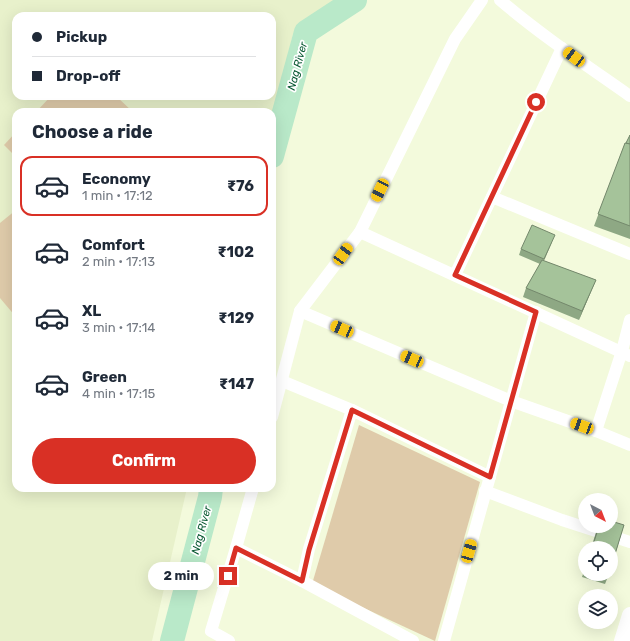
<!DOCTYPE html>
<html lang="en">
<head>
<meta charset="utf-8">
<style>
	body { margin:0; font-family:Rubik,sans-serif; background:#f6f6f7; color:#1f2937; height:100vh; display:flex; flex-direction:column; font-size:15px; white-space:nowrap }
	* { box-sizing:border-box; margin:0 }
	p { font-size:13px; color:#747a83 }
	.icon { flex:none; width:22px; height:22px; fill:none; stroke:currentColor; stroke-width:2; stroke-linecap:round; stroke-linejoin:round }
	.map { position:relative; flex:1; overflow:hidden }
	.details { position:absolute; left:12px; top:108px; width:264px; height:384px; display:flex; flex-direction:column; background:#fff; border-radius:12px; box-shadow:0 4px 16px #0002 }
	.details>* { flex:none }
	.guide { position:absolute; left:12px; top:12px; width:264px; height:88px; border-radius:12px; box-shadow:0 4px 16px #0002; display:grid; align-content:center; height:88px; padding:0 20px; background:#fff }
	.needle { width:26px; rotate:138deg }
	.fabs { position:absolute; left:578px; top:493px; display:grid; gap:8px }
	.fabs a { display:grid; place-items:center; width:40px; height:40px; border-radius:50%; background:#fff; box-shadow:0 4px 16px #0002; font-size:20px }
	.end { position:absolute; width:18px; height:18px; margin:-9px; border:5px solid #d93025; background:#fff; box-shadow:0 0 0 2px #fff }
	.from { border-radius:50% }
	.bubble { position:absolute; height:28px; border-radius:14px; background:#fff; box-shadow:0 4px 16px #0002; font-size:13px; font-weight:700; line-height:28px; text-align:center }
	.car { position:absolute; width:12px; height:24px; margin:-12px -6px; border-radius:5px; box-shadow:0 0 3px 1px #0007; background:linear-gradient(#f5c518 24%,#345 0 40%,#f5c518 0 76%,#345 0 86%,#f5c518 0) }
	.guide b { display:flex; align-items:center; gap:14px; height:38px; font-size:15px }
	.guide b+b { border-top:1px solid #e0e1e3 }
	.guide i { width:10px; height:10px; background:#1f2937 }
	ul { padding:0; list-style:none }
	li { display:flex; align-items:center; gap:12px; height:60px; margin:0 8px 6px; padding:0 12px; border:2px solid transparent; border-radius:12px }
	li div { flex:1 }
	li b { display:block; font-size:15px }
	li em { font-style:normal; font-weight:700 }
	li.current { border-color:#d93025 }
	li>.icon { width:36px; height:36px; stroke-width:1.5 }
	h2 { padding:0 20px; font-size:18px; line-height:48px }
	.primary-button { display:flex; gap:8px; margin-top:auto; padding:8px 20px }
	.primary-button a { flex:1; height:46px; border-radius:24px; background:#d93025; color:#fff; font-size:16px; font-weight:700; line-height:46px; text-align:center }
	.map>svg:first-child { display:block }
</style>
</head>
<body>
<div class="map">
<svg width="630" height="641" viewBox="0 0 630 641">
	<rect width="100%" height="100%" fill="#f3fadc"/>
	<path fill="#e8f1cb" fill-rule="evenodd" d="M0 0H343L293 34 272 123V112H16V488H187L152 641H0ZM16 16H272V96H16Z"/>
	<g fill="#dfcbaa">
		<path d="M51 96H116L133 112H36Z"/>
		<path d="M16 132V157L4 145Z"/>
		<path d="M16 210V317L0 298V223Z"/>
		<path d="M359 425 480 482 435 641 312 584Z"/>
	</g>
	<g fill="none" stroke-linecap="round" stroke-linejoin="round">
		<g stroke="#b9e9c9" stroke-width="24">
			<path d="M272 156 306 32 355 0"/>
			<path d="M172 641 210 497 211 488"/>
		</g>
		<g stroke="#fff" stroke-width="12">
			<path d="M482 0 455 39 360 232 630 356"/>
			<path d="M500 0C541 35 586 65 630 96"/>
			<path d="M492 197 630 254"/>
			<path d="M360 232 300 311 511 401 596 431 630 445"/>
			<path d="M455 275 562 48"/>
			<path d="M282 381 352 410 309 549 302 581"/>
			<path d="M352 410 490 477"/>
			<path d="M272 417 300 311"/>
			<path d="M596 431 622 351 630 320"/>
			<path d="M485 491 562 520 630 542"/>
			<path d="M236 548 253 488"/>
			<path d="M229 641 211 631 236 548 302 581 413 641"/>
			<path d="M444 641 536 312"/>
		</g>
		<path stroke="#fff" stroke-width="16" d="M622 641 630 615"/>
	</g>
	<g fill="#8ea884">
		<path d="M630 135V239L594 226 625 143H626Z"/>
		<path d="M552 242 544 261 596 280 579 320 523 297 526 288 540 264 519 255 521 249Z"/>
		<path d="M624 525 611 568V548H591L598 526H611Z"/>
		<path d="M585 568V574H609L605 584 582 577Z"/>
	</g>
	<path fill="#74886c" d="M596 280 592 289 579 320 582 311Z"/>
	<g fill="#a5c39a" stroke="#74886c">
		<path d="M630 135V144L626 143Z"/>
		<path d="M625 143 630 144V226L598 214Z"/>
		<path d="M532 225 555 235 544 259 521 249Z"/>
		<path d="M542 260 596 280 582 311 526 288Z"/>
		<path d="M611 521 624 525 611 567V548H592L599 526H611Z"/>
	</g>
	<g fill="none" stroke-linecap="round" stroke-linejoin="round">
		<path stroke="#d93025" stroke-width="5" d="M228 576 236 548 302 581 309 550 352 410 490 477 536 312 455 275 536 102"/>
	</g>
	<g text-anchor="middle" stroke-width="3.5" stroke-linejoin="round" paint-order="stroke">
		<g font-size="11" font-style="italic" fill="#085832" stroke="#fff">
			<text transform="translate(297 66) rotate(-75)" y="4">Nag River</text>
			<text transform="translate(201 530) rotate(-75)" y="4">Nag River</text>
		</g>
	</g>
</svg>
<div class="fabs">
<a><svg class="needle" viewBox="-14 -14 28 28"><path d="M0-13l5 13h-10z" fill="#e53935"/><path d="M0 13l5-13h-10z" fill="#747a83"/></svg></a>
<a><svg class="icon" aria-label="locate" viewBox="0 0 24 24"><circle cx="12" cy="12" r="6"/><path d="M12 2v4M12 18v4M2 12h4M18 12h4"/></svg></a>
<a><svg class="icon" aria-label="layers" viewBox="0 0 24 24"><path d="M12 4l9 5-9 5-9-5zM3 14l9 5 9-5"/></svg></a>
</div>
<i class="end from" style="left:536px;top:102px"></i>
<i class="end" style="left:228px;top:576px"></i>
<div class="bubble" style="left:148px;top:562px;width:66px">2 min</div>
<i class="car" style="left:574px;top:57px;rotate:307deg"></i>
<i class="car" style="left:380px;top:190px;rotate:206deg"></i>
<i class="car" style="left:343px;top:254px;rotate:36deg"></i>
<i class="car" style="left:342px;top:329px;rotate:293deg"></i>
<i class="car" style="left:412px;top:359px;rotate:293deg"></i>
<i class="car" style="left:582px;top:426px;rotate:290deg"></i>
<i class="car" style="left:469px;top:551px;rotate:16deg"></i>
<div class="guide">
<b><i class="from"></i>Pickup</b>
<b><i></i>Drop-off</b>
</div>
<section class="details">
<h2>Choose a ride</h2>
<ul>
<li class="current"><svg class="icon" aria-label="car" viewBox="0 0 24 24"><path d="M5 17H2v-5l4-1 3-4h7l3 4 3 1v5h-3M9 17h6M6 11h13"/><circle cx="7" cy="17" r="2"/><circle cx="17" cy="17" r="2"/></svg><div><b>Economy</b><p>1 min · 17:12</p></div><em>₹76</em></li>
<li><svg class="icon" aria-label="car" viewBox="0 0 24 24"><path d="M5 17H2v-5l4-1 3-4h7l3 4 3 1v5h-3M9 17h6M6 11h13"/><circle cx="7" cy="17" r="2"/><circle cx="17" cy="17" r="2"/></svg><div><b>Comfort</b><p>2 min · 17:13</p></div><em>₹102</em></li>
<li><svg class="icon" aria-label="car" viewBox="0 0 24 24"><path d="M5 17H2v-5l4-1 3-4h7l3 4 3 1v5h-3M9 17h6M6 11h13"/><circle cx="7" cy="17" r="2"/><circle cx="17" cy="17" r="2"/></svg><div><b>XL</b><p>3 min · 17:14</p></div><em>₹129</em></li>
<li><svg class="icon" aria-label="car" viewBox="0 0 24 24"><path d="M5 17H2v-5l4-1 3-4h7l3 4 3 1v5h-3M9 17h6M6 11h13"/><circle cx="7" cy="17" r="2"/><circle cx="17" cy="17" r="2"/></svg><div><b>Green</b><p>4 min · 17:15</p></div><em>₹147</em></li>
</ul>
<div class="primary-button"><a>Confirm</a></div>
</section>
</div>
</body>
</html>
